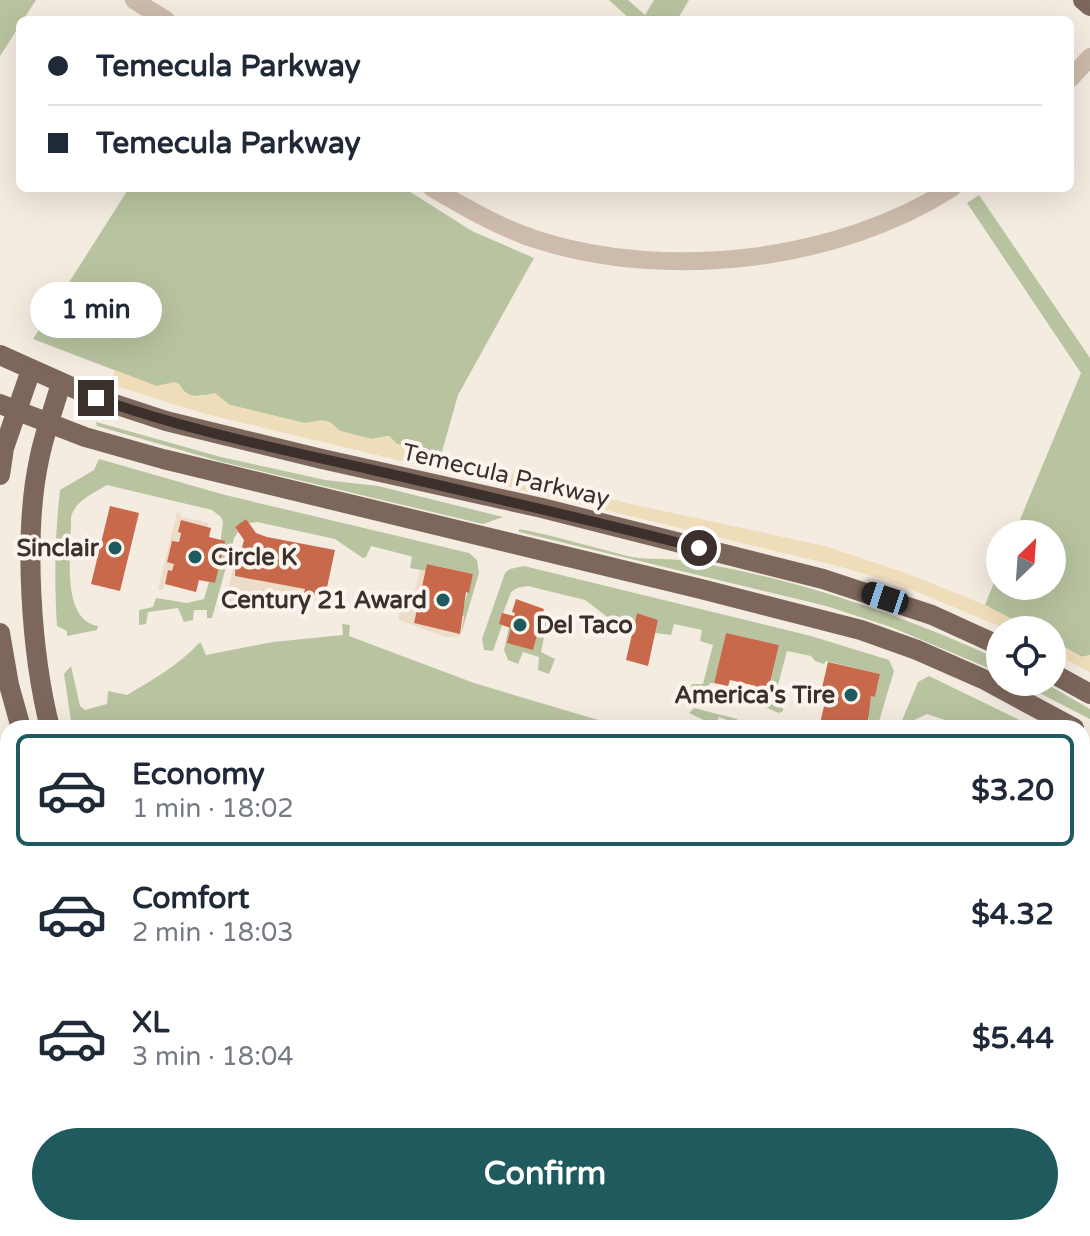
<!DOCTYPE html>
<html lang="en">
<head>
<meta charset="utf-8">
<style>
	body { margin:0; font-family:"Varela Round",sans-serif; background:#f6f6f7; color:#1f2937; height:100vh; display:flex; flex-direction:column; font-size:30px; white-space:nowrap }
	* { box-sizing:border-box; margin:0 }
	p { font-size:26px; color:#747a83 }
	.icon { flex:none; width:44px; height:44px; fill:none; stroke:currentColor; stroke-width:2; stroke-linecap:round; stroke-linejoin:round }
	.map { position:relative; flex:1; overflow:hidden }
	.panel { position:absolute; left:0px; top:720px; width:1090px; height:516px; display:flex; flex-direction:column; background:#fff; border-radius:24px 24px 0 0; box-shadow:0 8px 32px #0002 }
	.panel>* { flex:none }
	.banner { position:absolute; left:16px; top:16px; width:1058px; height:176px; border-radius:12px; box-shadow:0 8px 32px #0002; display:grid; align-content:center; height:176px; padding:0 32px; background:#fff }
	.needle { width:52px; rotate:25deg }
	.fabs { position:absolute; left:986px; top:520px; display:grid; gap:16px }
	.fabs a { display:grid; place-items:center; width:80px; height:80px; border-radius:50%; background:#fff; box-shadow:0 8px 32px #0002; font-size:40px }
	.end { position:absolute; width:36px; height:36px; margin:-18px; border:10px solid #3b302b; background:#fff; box-shadow:0 0 0 4px #fff }
	.from { border-radius:50% }
	.bubble { position:absolute; height:56px; border-radius:28px; background:#fff; box-shadow:0 8px 32px #0002; font-size:26px; font-weight:700; line-height:56px; text-align:center }
	.car { position:absolute; width:24px; height:48px; margin:-24px -12px; border-radius:10px; box-shadow:0 0 6px 2px #0007; background:linear-gradient(#222 24%,#8ab4d8 0 40%,#222 0 76%,#8ab4d8 0 86%,#222 0) }
	.banner b { display:flex; align-items:center; gap:28px; height:76px; font-size:30px }
	.banner b+b { border-top:2px solid #e0e1e3 }
	.banner i { width:20px; height:20px; background:#1f2937 }
	ul { padding:14px 0 0; list-style:none }
	li { display:flex; align-items:center; gap:24px; height:112px; margin:0 16px 12px; padding:0 16px; border:4px solid transparent; border-radius:12px }
	li div { flex:1 }
	li b { display:block; font-size:30px }
	li em { font-style:normal; font-weight:700 }
	li.on { border-color:#1f5a5e }
	li>.icon { width:72px; height:72px; stroke-width:1.5 }
	.primary-button { display:flex; gap:16px; margin-top:auto; padding:16px 32px }
	.primary-button a { flex:1; height:92px; border-radius:48px; background:#1f5a5e; color:#fff; font-size:32px; font-weight:700; line-height:92px; text-align:center }
	.map>svg:first-child { display:block }
</style>
</head>
<body>
<div class="map">
<svg width="1090" height="1236" viewBox="0 0 1090 1236">
	<rect width="100%" height="100%" fill="#f4ebe1"/>
	<g fill="#b8c4a0">
		<path d="M0 0H36L23 20H20V25L0 56Z"/>
		<path d="M609 0H628L645 15 654 0H689L677 20H631Z"/>
		<path d="M129 188H404L472 231 534 258 458 395 441 455 397 444 389 436 371 439 340 431 330 422 304 423 230 405C223 401 221 396 213 395 198 393 190 403 179 384L156 386 33 339Z"/>
		<path d="M979 195 1090 358V655L1082 657 1052 640V630H1033L985 605 1000 568V586H1052V534H1014L1081 373 967 203Z"/>
		<path d="M96 422 221 457 325 480 378 486 503 517 483 524 222 462 97 426Z"/>
		<path d="M99 459 225 495 469 553 477 560 479 573 461 634 464 616 461 615 473 574 428 564 426 571 410 568 412 557 410 556 371 546 366 557 363 558 335 539 257 522 249 523 246 519 235 527 238 532 234 538 212 618H207V610H194L193 620 184 622 178 608 148 612 146 624 139 625V610L153 607 156 598 187 603 204 599 209 582 215 583 223 522 221 517 212 510 107 485C92 494 76 500 71 517 72 548 59 619 98 626L97 630 67 636V631L57 626C54 580 55 535 60 490L94 470Z"/>
		<path d="M519 529C557 536 594 548 632 557 650 560 669 558 687 561 793 577 903 615 1000 660V673L891 627 826 606 519 532Z"/>
		<path d="M524 566 811 636 889 660 894 671 877 728H867L869 718 866 717 871 696 875 697 880 674 826 661 824 664 815 661 811 656 787 651 773 704 783 708V711L779 713 765 707 779 645 726 633 714 683H710L706 693 690 689 692 684H703L713 645 700 641 702 630 674 624 671 635 655 633 658 620 637 613 633 628 614 622 585 600 528 586 517 588 511 592 499 624 502 625 493 651 484 650 482 639 505 573 510 569Z"/>
		<path d="M541 620 547 622 541 652 555 659 549 674 538 670 539 657 523 652 518 664 508 660 504 650 509 627Z"/>
		<path d="M342 624 350 625 349 636 474 683 625 728H72L64 674 71 666 80 706 85 710 107 704 108 691 127 695C152 680 179 665 199 643H201L206 655 273 642 343 635Z"/>
		<path d="M929 676 1036 728H968L927 714 914 720 908 728H899L918 682Z"/>
		<path d="M1018 682H1043L1090 709V719Z"/>
		<path d="M694 708 737 719 736 728H728L730 721 719 717 716 726 689 713Z"/>
		<path d="M0 898H8V1000L0 1006Z"/>
		<path d="M1082 911 1090 917V1236H698L681 1228H1082Z"/>
		<path d="M363 1228H468L475 1236H370Z"/>
	</g>
	<g fill="#efdcb8">
		<path d="M115 370 156 386 174 382 179 384 185 393 197 397 215 393 230 405 304 423 322 420 330 422 340 431 371 439 389 436 397 444 635 505 825 546 911 575 985 605 1033 630H1009L893 582 834 565 202 413 110 384Z"/>
		<path d="M1052 640 1081 657 1090 655V672L1052 652Z"/>
		<path d="M8 790V898H0V794Z"/>
		<path d="M468 1228H681L698 1236H475Z"/>
	</g>
	<g fill="#ecdcc8">
		<path d="M177 512 181 513 180 516 208 523 207 527 181 520 179 542 172 541 167 562 174 564 172 571 168 570 163 590 158 589Z"/>
		<path d="M234 565 237 566 235 576 305 589V593L314 595V597L225 603Z"/>
		<path d="M420 570 426 571 414 623 461 634 458 637H445L399 620V607L410 609Z"/>
	</g>
	<g fill="none" stroke-linecap="round" stroke-linejoin="round">
		<g stroke="#7fb0b2" stroke-width="5">
			<path d="M0 871 8 868"/>
			<path d="M1082 1158 1090 1154"/>
			<path d="M571 1228 587 1236"/>
			<path d="M972 1236 978 1228"/>
		</g>
	</g>
	<g fill="#c8694b">
		<path d="M110 506 139 513 120 591 91 584Z"/>
		<path d="M246 519 256 533 267 537 335 550 325 597 304 593 305 589 235 576 236 554 240 555 244 540 235 527Z"/>
		<path d="M181 520 211 528 209 537 225 541 215 583 199 580 196 592 165 584 168 570 172 571 174 564 167 562 172 541 179 542 181 533 178 532Z"/>
		<path d="M427 564 473 574 469 593 466 592 460 634 414 623Z"/>
		<path d="M516 599 544 609 533 650 507 643 511 628 499 624 502 613 514 616 515 613 512 612Z"/>
		<path d="M637 613 658 620 648 666 626 660Z"/>
		<path d="M726 633 779 645 767 696 754 693 756 686 730 680 728 686 714 683Z"/>
		<path d="M828 662 880 674 875 697 871 696 867 728H819L827 693 821 692Z"/>
		<path d="M1086 791 1090 793V831L1084 827 1086 823 1082 821V799Z"/>
	</g>
	<g fill="none" stroke-linecap="round" stroke-linejoin="round">
		<g stroke="#cdbbac" stroke-width="18">
			<path d="M134 0 166 20"/>
			<path d="M1070 79 1090 57"/>
			<path d="M432 188C466 208 502 229 541 241 670 281 838 261 952 188"/>
		</g>
		<g stroke="#7d675c" stroke-width="20">
			<path d="M1083 0 1090 6"/>
			<path d="M0 355 96 398 166 421 322 459 542 508 823 579 932 615 1000 646"/>
			<path d="M0 404 85 437 163 459 701 589 861 630 917 650 983 679 1074 728"/>
			<path d="M0 475 4 448 31 370"/>
			<path d="M0 633 9 685 21 728"/>
			<path d="M1052 673 1090 694"/>
			<path d="M50 728C31 653 23 535 39 460 44 434 54 408 61 383"/>
			<path d="M291 1228 297 1236"/>
			<path d="M331 1228 337 1236"/>
			<path d="M55 1236 60 1228"/>
		</g>
	</g>
	<g fill="none" stroke-linecap="round" stroke-linejoin="round">
		<path stroke="#3b302b" stroke-width="10" d="M96 398C186 430 280 449 373 470 482 495 591 520 699 548"/>
	</g>
	<g fill="#1f5a5e" stroke="#fbf5ee" stroke-width="3">
		<circle cx="115" cy="548" r="8"/>
		<circle cx="195" cy="557" r="8"/>
		<circle cx="443" cy="600" r="8"/>
		<circle cx="520" cy="625" r="8"/>
		<circle cx="851" cy="695" r="8"/>
	</g>
	<g text-anchor="middle" stroke-width="8" stroke-linejoin="round" paint-order="stroke">
		<g font-size="24" fill="#3b302b" stroke="#fbf5ee">
			<text transform="translate(506 475) rotate(13)" y="8">Temecula Parkway</text>
		</g>
		<g font-size="24" font-weight="bold" fill="#3b302b" stroke="#fbf5ee" text-anchor="end">
			<text x="99" y="556">Sinclair</text>
			<text x="211" y="565" text-anchor="start">Circle K</text>
			<text x="427" y="608">Century 21 Award</text>
			<text x="536" y="633" text-anchor="start">Del Taco</text>
			<text x="835" y="703">America's Tire</text>
		</g>
	</g>
</svg>
<div class="fabs">
<a><svg class="needle" viewBox="-14 -14 28 28"><path d="M0-13l5 13h-10z" fill="#e53935"/><path d="M0 13l5-13h-10z" fill="#747a83"/></svg></a>
<a><svg class="icon" aria-label="locate" viewBox="0 0 24 24"><circle cx="12" cy="12" r="6"/><path d="M12 2v4M12 18v4M2 12h4M18 12h4"/></svg></a>
</div>
<i class="end from" style="left:699px;top:548px"></i>
<i class="end" style="left:96px;top:398px"></i>
<div class="bubble" style="left:30px;top:282px;width:132px">1 min</div>
<i class="car" style="left:885px;top:598px;rotate:288deg"></i>
<div class="banner">
<b><i class="from"></i>Temecula Parkway</b>
<b><i></i>Temecula Parkway</b>
</div>
<section class="panel">
<ul>
<li class="on"><svg class="icon" aria-label="car" viewBox="0 0 24 24"><path d="M5 17H2v-5l4-1 3-4h7l3 4 3 1v5h-3M9 17h6M6 11h13"/><circle cx="7" cy="17" r="2"/><circle cx="17" cy="17" r="2"/></svg><div><b>Economy</b><p>1 min · 18:02</p></div><em>$3.20</em></li>
<li><svg class="icon" aria-label="car" viewBox="0 0 24 24"><path d="M5 17H2v-5l4-1 3-4h7l3 4 3 1v5h-3M9 17h6M6 11h13"/><circle cx="7" cy="17" r="2"/><circle cx="17" cy="17" r="2"/></svg><div><b>Comfort</b><p>2 min · 18:03</p></div><em>$4.32</em></li>
<li><svg class="icon" aria-label="car" viewBox="0 0 24 24"><path d="M5 17H2v-5l4-1 3-4h7l3 4 3 1v5h-3M9 17h6M6 11h13"/><circle cx="7" cy="17" r="2"/><circle cx="17" cy="17" r="2"/></svg><div><b>XL</b><p>3 min · 18:04</p></div><em>$5.44</em></li>
</ul>
<div class="primary-button"><a>Confirm</a></div>
</section>
</div>
</body>
</html>
